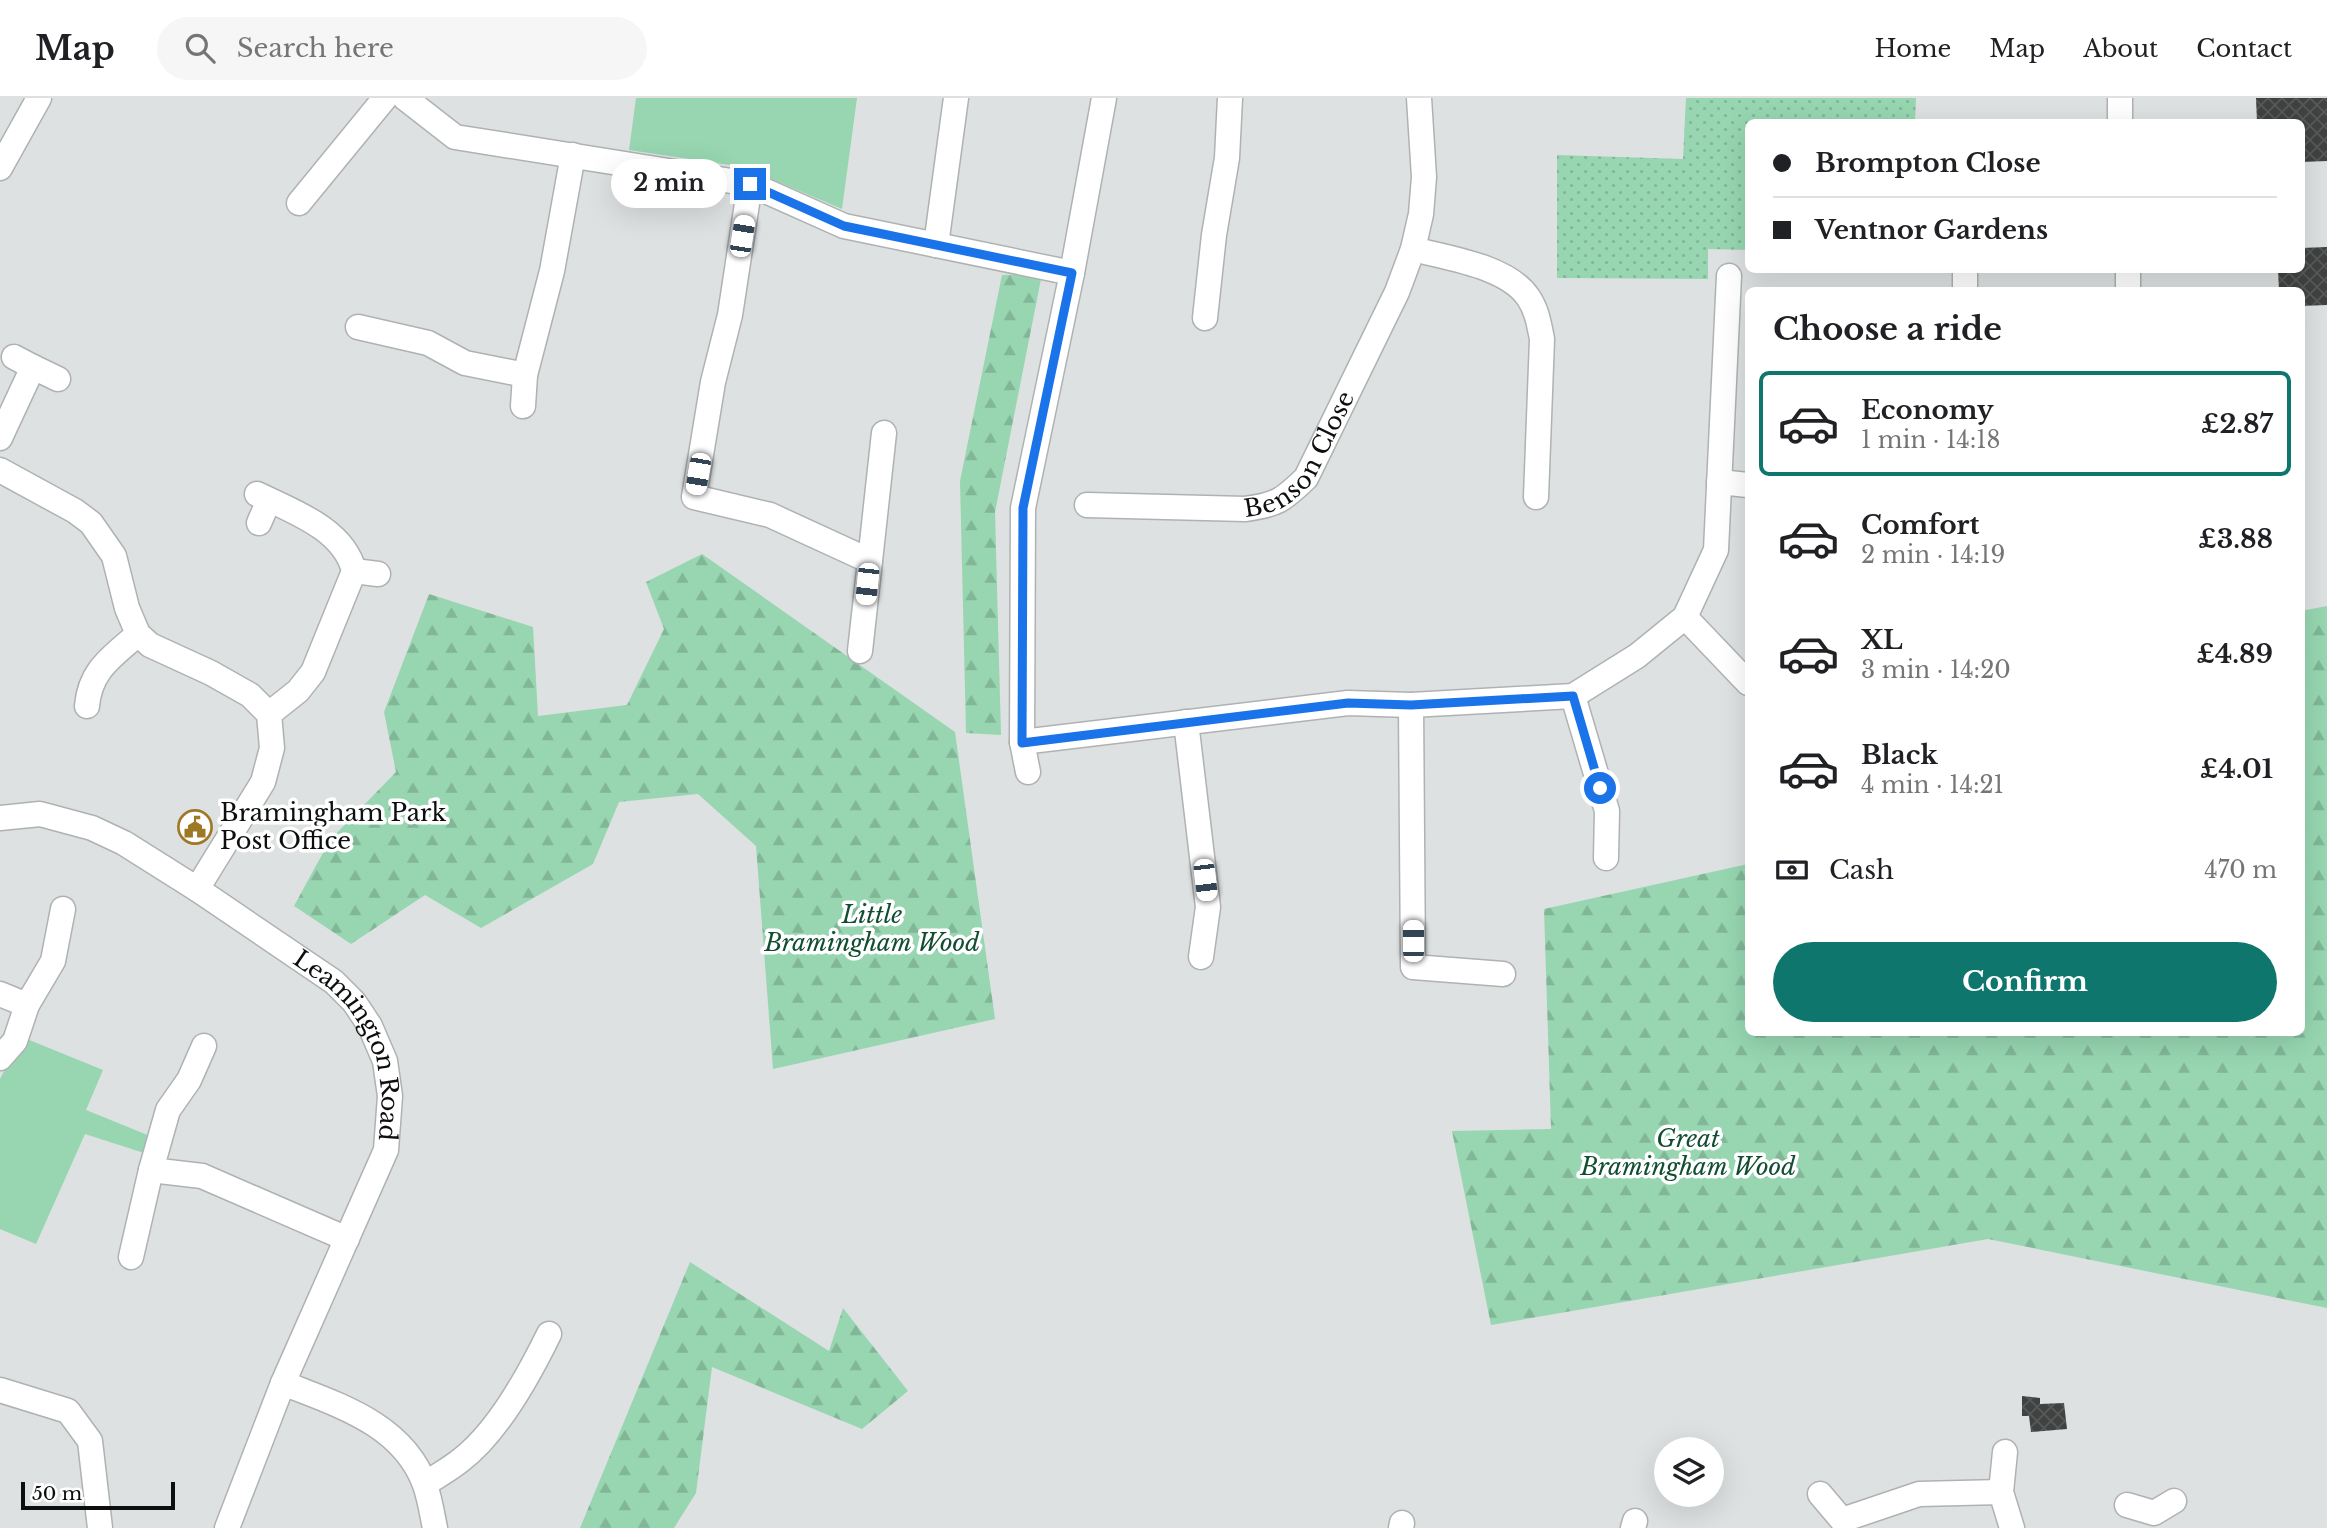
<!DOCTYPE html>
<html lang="en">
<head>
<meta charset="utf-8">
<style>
	body { margin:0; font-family:"Libre Baskerville",serif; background:#f6f6f6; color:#202124; height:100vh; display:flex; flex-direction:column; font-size:26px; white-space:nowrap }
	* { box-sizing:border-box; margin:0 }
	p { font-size:23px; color:#757577 }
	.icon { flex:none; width:38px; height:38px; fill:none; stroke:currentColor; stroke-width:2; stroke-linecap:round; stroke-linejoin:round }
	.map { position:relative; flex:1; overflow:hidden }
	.panel { position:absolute; left:1745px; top:189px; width:560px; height:749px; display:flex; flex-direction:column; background:#fff; border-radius:10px; box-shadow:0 7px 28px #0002 }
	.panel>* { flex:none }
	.hud { position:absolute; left:1745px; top:21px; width:560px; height:154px; border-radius:10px; box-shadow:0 7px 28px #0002; display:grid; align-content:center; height:154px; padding:0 28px; background:#fff }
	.controls { position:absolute; left:1654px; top:1339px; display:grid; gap:14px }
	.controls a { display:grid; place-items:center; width:70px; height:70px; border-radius:50%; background:#fff; box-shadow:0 7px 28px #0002; font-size:35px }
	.scale { position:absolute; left:21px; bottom:18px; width:154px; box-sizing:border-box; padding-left:7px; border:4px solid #0d0f0f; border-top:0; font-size:19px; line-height:24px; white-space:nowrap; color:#0d0f0f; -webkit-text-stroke:5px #fff; paint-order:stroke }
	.end { position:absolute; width:32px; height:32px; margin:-16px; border:9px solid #1a73e8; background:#fff; box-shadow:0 0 0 4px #fff }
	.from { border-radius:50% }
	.bubble { position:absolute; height:49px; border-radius:24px; background:#fff; box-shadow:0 7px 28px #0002; font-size:23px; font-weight:700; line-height:49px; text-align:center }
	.car { position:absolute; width:21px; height:42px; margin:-21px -10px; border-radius:9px; box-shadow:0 0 5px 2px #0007; background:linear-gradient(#fff 24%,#345 0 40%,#fff 0 76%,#345 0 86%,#fff 0) }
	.hud b { display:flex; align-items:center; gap:24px; height:66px; font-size:26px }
	.hud b+b { border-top:2px solid #e0e0e0 }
	.hud i { width:18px; height:18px; background:#202124 }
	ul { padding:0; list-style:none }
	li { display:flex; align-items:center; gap:21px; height:105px; margin:0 14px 10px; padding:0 14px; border:4px solid transparent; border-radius:10px }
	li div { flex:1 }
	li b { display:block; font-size:26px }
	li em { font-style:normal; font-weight:700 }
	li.current { border-color:#0f766e }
	li>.icon { width:63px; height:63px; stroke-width:1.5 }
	h2 { padding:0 28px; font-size:32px; line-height:84px }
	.pay { display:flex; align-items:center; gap:18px; height:77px; padding:0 28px; font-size:26px }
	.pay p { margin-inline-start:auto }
	.button { display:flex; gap:14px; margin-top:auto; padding:14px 28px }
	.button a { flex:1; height:80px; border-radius:42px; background:#0f766e; color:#fff; font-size:28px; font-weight:700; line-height:80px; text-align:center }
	header { display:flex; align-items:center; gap:42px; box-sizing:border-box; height:98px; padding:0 35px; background:#fff; border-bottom:2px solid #e0e0e0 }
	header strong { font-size:33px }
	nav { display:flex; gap:38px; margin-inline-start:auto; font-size:24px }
	.search { width:490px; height:63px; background:#f6f6f6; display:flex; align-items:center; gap:18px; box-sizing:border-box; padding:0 24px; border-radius:38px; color:#757577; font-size:26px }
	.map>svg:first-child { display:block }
</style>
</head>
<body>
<header>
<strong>Map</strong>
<div class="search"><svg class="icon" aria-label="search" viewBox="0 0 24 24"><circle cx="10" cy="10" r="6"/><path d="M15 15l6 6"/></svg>Search here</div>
<nav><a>Home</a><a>Map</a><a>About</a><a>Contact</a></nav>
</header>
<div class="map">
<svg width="2327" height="1430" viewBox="0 0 2327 1430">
	<defs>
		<pattern id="forest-firs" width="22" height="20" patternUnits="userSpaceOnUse" patternTransform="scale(1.75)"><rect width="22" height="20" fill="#97d6b1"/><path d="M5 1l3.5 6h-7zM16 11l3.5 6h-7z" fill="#81b697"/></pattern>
		<pattern id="park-dots" width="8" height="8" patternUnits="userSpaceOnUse" patternTransform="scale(1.75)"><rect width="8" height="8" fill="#97d6b1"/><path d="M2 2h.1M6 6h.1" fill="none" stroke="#81b697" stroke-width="1.8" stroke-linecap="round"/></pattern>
		<pattern id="building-cross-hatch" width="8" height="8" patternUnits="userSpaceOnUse" patternTransform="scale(1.75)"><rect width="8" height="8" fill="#3f4241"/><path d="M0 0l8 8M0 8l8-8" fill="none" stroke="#575959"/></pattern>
	</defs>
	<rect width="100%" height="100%" fill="#dde1e1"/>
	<g fill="#97d6b1">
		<path d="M636 0H857L842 111 743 69 629 52Z"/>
		<path d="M22 939 103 972 86 1012 150 1038 144 1055 85 1036 36 1146 0 1131V981Z"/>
	</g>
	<g fill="url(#forest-firs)">
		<path d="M1042 176 995 414 1001 637 966 635 960 383 1002 177Z"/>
		<path d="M702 456 955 634 995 921 773 971 756 748 698 696 619 704 593 766 481 830 425 797 351 846 294 808 330 742 396 674 384 614 429 496 533 529 538 618 627 607 664 531 646 484Z"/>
		<path d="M2327 508V1210L1988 1141 1491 1227 1452 1033 1551 1031 1544 811 1748 766V934H2301V513Z"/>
		<path d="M690 1164 829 1253 843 1210 908 1293 862 1331 712 1269 696 1395 674 1430H580Z"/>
	</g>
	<path fill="url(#park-dots)" d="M1686 0H1916L1915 24H1748V152L1708 151V181L1557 180V57L1683 61Z"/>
	<g fill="url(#building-cross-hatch)">
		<path d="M2256 0H2327V63L2301 64V24H2257Z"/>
		<path d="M2327 149V207L2301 208V192H2279L2278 172H2301V150Z"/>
		<path d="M2022 1298 2040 1300V1306L2064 1305 2067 1331 2031 1334 2029 1318H2022Z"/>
	</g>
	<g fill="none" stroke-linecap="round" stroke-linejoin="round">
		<g stroke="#afb2b3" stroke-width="27">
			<g id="minor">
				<path d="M405 0 455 39 750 86 844 128 1072 175"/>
				<path d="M2120 0V24"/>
				<path d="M0 70 39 0"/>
				<path d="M750 86 730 217 713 284 694 399 770 417 870 463 884 335"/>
				<path d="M299 105 385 0"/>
				<path d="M936 147 956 0"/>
				<path d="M1413 151C1447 160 1507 168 1528 199 1537 212 1539 226 1542 241L1536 399"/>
				<path d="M1965 192V172"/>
				<path d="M2128 192V172"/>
				<path d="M1205 220 1214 137 1227 60 1230 0"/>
				<path d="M358 229 428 245 465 265 525 277 552 173 573 57"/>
				<path d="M33 269 58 281"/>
				<path d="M523 308 525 277"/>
				<path d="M0 340 33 269 14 259"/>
				<path d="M0 372 75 413 91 425 114 458 127 510 138 536 150 547 211 575 250 597 269 616 272 650 263 684 197 791"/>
				<path d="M1719 384 1748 387"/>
				<path d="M257 396C292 413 344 431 354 473L313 574 298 593 269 616"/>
				<path id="s1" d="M1087 407 1245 411C1277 407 1283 402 1306 380L1397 194 1413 151 1421 116 1424 79 1419 0"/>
				<path d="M259 425 269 402"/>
				<path d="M354 473 378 476"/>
				<path d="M1685 519 1748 585"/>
				<path d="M860 553 870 463"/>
				<path d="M1573 598 1607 713 1606 760"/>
				<path d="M1411 607 1413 869 1503 876"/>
				<path d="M87 608C90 572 112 559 138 536"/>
				<path d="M1186 624 1208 809 1201 859"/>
				<path d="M1022 644 1348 605 1411 607 1573 598 1637 558 1685 519 1716 452 1729 178"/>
				<path d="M1028 674 1022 644 1023 410 1072 175 1104 0"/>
				<path id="s2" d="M0 720 40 716 92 730 124 745 197 791 334 884 354 904 370 928 385 963 390 998 386 1052 283 1285 227 1430"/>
				<path d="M0 896 27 907 53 863 63 811"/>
				<path d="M204 948 189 982 168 1012 151 1072 202 1078 347 1141"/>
				<path d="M0 960 15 943 27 907"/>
				<path d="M131 1159 151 1072"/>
				<path d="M283 1285C338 1307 403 1326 425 1387 430 1401 432 1416 435 1430"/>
				<path d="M0 1292 68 1313 90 1343 100 1430"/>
				<path d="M2005 1354 2001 1394 2012 1430"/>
				<path d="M425 1386C437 1378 450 1371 461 1362 498 1334 529 1277 549 1236"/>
				<path d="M1820 1396 1842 1422 1919 1396 2001 1394"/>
				<path d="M2127 1407 2154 1415 2174 1403"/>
				<path d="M1401 1430 1402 1425"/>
				<path d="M1633 1430 1635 1423"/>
			</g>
		</g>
		<use href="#minor" stroke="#fff" stroke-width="24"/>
	</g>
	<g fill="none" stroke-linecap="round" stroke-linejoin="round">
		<path stroke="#1a73e8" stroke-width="9" d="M750 86 844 128 1072 175 1023 410 1022 645 1348 605 1411 607 1573 598 1600 690"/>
	</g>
	<defs>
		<g id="civic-ring" transform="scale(1.75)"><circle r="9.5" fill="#fff" stroke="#9f7826" stroke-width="1.5"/><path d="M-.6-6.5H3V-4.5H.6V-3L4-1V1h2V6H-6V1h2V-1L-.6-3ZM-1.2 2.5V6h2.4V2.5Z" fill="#9f7826"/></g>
	</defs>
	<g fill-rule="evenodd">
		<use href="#civic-ring" x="195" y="729"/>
	</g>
	<g text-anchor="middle" stroke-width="7" stroke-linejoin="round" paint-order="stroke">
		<g font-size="24" fill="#0d0f0f" stroke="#fff">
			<text dy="8" stroke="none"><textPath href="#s1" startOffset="240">Benson Close</textPath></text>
			<text dy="8" stroke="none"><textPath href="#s2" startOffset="446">Leamington Road</textPath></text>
		</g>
		<g font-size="24" fill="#0d0f0f" stroke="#fff" text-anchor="start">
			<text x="220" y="723">Bramingham Park<tspan x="220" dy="28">Post Office</tspan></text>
		</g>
		<g font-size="24" font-style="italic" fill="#114e31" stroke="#fff">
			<text x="872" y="825">Little<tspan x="872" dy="28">Bramingham Wood</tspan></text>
			<text x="1688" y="1049">Great<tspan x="1688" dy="28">Bramingham Wood</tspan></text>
		</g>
	</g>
</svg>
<div class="controls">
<a><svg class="icon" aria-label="layers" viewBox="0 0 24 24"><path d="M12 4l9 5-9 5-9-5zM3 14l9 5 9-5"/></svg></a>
</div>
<div class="scale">50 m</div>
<i class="end from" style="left:1600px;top:690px"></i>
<i class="end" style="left:750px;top:86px"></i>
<div class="bubble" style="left:611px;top:61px;width:116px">2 min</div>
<i class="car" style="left:742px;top:138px;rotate:9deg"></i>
<i class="car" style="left:698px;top:376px;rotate:190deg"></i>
<i class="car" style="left:867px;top:486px;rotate:186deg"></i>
<i class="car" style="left:1205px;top:782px;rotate:173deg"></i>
<i class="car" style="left:1413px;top:843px;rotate:0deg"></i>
<div class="hud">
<b><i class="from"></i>Brompton Close</b>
<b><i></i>Ventnor Gardens</b>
</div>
<section class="panel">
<h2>Choose a ride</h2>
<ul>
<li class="current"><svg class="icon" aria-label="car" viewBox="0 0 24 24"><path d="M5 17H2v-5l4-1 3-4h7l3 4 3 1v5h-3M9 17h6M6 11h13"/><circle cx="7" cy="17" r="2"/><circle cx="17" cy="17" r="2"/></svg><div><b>Economy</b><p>1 min · 14:18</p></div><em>£2.87</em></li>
<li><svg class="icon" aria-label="car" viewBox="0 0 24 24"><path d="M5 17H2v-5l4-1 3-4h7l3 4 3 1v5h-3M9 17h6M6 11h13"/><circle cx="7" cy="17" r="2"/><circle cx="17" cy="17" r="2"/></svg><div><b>Comfort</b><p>2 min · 14:19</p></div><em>£3.88</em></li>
<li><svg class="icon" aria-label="car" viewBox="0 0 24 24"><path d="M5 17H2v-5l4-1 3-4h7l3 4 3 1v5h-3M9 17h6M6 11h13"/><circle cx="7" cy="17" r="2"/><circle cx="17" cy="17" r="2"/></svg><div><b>XL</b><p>3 min · 14:20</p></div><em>£4.89</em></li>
<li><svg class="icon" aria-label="car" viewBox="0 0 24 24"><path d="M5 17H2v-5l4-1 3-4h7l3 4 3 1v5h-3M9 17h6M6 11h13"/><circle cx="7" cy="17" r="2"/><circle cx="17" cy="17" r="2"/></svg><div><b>Black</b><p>4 min · 14:21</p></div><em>£4.01</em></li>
</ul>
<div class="pay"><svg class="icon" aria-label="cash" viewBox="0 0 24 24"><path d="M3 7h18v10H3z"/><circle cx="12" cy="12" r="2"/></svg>Cash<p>470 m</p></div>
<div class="button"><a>Confirm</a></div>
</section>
</div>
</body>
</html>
